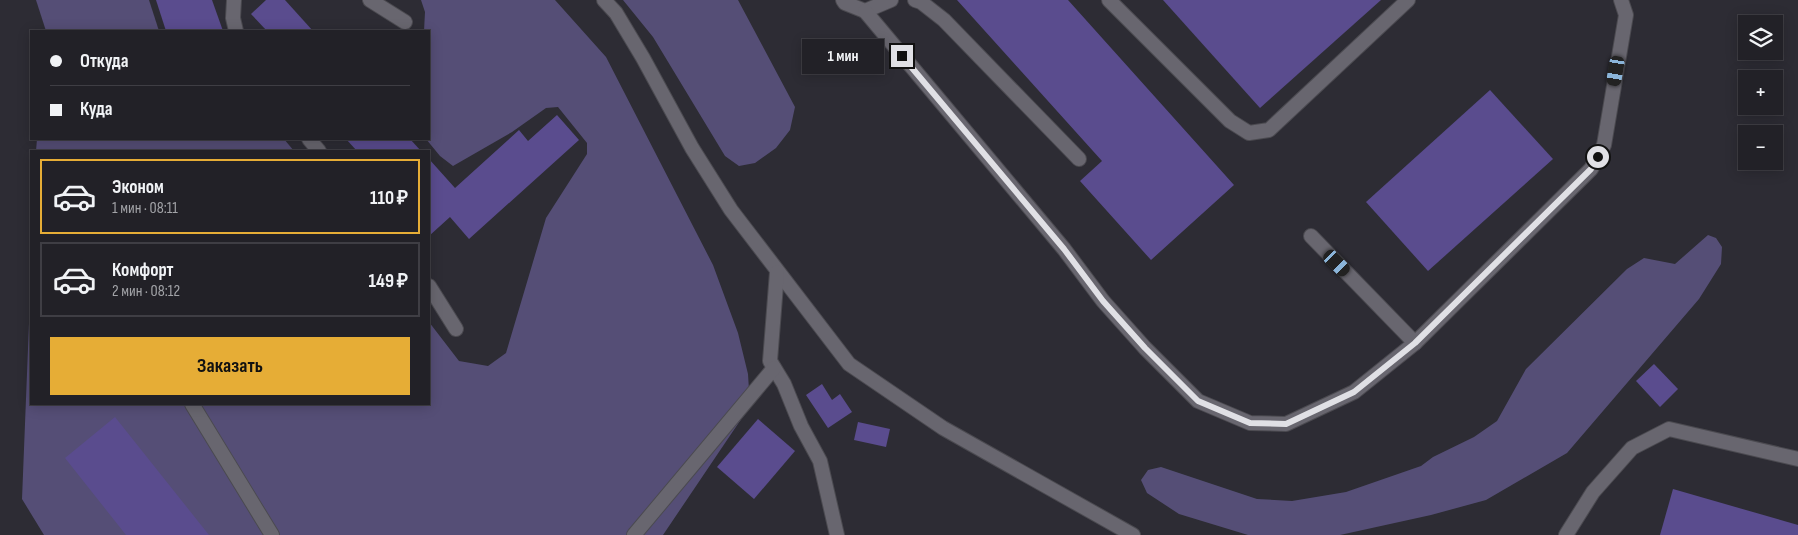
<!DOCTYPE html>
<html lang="ru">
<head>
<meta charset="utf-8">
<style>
	body { margin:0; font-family:"Sofia Sans Condensed",sans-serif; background:#2e2e33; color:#f1f3f6; height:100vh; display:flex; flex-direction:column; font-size:19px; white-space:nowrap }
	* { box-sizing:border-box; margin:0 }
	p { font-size:16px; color:#a2a3a7 }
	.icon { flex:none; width:28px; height:28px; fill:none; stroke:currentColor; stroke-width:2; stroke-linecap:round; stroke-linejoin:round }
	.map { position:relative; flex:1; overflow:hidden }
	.side { position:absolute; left:30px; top:150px; width:400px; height:255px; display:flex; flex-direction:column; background:#222127; border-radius:0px; box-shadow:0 2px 12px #0003,0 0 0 1px #3f3e44 }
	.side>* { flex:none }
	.hud { position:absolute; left:30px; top:30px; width:400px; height:110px; border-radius:0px; box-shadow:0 2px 12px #0003,0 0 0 1px #3f3e44; display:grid; align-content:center; height:110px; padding:0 20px; background:#222127 }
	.tools { position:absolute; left:1738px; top:15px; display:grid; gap:10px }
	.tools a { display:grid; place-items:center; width:45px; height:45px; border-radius:0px; background:#222127; box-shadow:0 2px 12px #0003,0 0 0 1px #3f3e44; font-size:25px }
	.end { position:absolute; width:22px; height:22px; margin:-11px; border:6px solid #e0e0e5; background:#111; box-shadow:0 0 0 2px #111 }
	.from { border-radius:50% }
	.bubble { position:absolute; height:35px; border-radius:0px; background:#222127; box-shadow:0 2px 12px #0003,0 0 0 1px #3f3e44; font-size:16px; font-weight:700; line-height:35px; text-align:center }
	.car { position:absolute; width:15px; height:30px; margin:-15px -8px; border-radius:6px; box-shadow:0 0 4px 1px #0007; background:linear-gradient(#222 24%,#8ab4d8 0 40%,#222 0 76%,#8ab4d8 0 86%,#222 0) }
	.hud b { display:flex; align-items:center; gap:18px; height:48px; font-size:19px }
	.hud b+b { border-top:1px solid #3f3e44 }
	.hud i { width:12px; height:12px; background:#f1f3f6 }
	ul { padding:9px 0 0; list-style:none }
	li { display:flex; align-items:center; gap:15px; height:75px; margin:0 10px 8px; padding:0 10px; border:2px solid #3f3e44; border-radius:0px }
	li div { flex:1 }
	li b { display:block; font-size:19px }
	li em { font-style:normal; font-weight:700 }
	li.selected { border-color:#e6ad36 }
	li>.icon { width:45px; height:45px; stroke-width:1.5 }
	.button { display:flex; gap:10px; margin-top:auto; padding:10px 20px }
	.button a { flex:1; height:58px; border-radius:0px; background:#e6ad36; color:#111; font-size:20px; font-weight:700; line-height:58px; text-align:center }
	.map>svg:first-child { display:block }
</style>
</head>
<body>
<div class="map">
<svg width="1798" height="535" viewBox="0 0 1798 535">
	<rect width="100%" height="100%" fill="#2d2c34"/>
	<g fill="#554e76">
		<path d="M36 0H149L159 31H46Z"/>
		<path d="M421 0H555L606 57 713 265 738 333 748 374 750 406 663 535H44L22 499 31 273V404H429V322L459 361 488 366 506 353 546 218 587 154V143L558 107 546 108 512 132 453 166 440 156 426 139H429V31H424L425 12Z"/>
		<path d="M623 0H738L795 107 790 130 776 148 755 163 739 166 725 156 653 37Z"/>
		<path d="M37 139H284L294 151H36Z"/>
		<path d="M1708 235 1716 238 1722 247 1721 264 1699 299 1567 453 1486 500 1431 515 1340 535H1248L1179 514 1147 493 1141 480 1148 470 1161 467 1257 499 1292 501 1346 492 1421 466 1433 457 1474 437 1497 421 1526 369 1627 269 1644 258 1675 264Z"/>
	</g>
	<g fill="#5a4c8e">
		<path d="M156 0H212L223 31H166Z"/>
		<path d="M266 0H285L313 31H267L251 14Z"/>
		<path d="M957 0H1068L1234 185 1151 260 1080 181 1102 161Z"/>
		<path d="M1163 0H1381L1260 108Z"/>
		<path d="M1490 90 1553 159 1428 271 1366 202Z"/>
		<path d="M557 115 579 140 469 239 450 217 429 236V159L455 188 519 130 528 141Z"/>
		<path d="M346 139H410L421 151H357Z"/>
		<path d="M1654 364 1678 389 1660 407 1636 381Z"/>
		<path d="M822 384 832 400 840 394 852 412 828 428 806 395Z"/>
		<path d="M115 417 209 535H126L65 458Z"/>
		<path d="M758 419 795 451 754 499 717 467Z"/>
		<path d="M858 422 890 429 886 447 854 440Z"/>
		<path d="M1673 489 1798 525V535H1660Z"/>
	</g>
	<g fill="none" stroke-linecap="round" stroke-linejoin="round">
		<g stroke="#4b4a50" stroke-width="16">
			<g id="lane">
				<path d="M234 0 233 18 236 31"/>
				<path d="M370 0 405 22"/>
				<path d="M604 0 616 13 643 58 692 148 731 210 849 364 943 428 1133 535"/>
				<path d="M843 0 845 3 865 11 891 0"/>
				<path d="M915 0 921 2 944 20 1079 159"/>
				<path d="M1109 0 1230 121 1249 133 1269 130 1408 0"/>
				<path d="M865 11 1064 249 1103 301 1145 348 1198 401 1250 423 1286 424 1354 392 1415 343 1591 169 1604 145 1626 15 1621 0"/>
				<path d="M309 139 319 151"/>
				<path d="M1311 236 1415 343"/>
				<path d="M777 272 770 361 784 384 801 426 820 461 837 535"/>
				<path d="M429 286 456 329"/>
				<path d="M192 404 272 535"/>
				<path d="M634 535 774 368"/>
				<path d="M1566 535 1593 492 1632 448 1669 429 1798 459"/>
			</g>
		</g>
		<use href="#lane" stroke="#68666f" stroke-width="14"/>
	</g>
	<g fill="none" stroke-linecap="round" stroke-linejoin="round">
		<path stroke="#e0e0e5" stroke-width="6" d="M902 56 1064 249 1103 301 1145 348 1198 401 1250 423 1286 424 1354 392 1415 343 1591 169 1598 157"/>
	</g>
</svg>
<div class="tools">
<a><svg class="icon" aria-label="layers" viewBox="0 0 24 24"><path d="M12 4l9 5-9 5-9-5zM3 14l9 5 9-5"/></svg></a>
<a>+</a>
<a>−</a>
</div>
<i class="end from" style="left:1598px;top:157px"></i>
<i class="end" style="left:902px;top:56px"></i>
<div class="bubble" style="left:802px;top:39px;width:82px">1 мин</div>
<i class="car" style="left:1616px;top:71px;rotate:190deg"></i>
<i class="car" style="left:1337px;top:263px;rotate:135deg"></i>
<div class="hud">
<b><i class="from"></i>Откуда</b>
<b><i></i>Куда</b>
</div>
<section class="side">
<ul>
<li class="selected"><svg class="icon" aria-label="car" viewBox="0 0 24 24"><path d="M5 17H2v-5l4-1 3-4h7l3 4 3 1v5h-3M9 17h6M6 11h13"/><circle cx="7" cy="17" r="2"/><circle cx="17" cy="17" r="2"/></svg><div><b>Эконом</b><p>1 мин · 08:11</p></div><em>110 ₽</em></li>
<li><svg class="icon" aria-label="car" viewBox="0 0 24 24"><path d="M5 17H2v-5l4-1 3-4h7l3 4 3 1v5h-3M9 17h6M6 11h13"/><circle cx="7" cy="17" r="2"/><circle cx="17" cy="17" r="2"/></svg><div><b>Комфорт</b><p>2 мин · 08:12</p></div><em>149 ₽</em></li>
</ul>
<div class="button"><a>Заказать</a></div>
</section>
</div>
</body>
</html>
